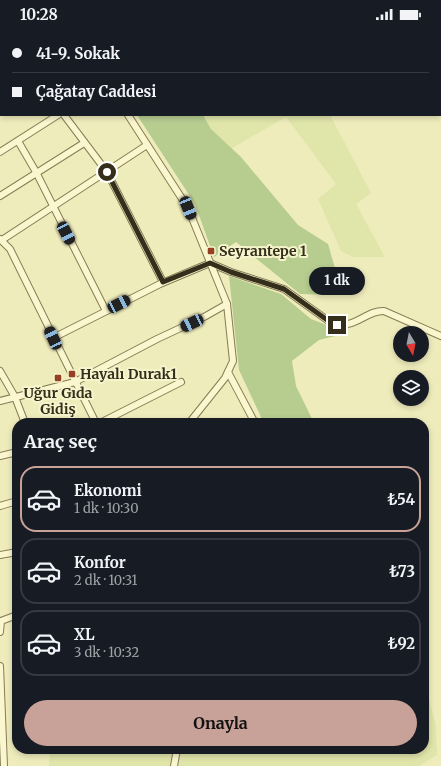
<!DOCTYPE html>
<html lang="tr">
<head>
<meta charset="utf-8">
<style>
	body { margin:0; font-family:Merriweather,serif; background:#242831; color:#f1f3f6; height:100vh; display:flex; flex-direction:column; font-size:15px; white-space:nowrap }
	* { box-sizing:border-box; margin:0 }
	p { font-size:13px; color:#9ea1a6 }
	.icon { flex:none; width:22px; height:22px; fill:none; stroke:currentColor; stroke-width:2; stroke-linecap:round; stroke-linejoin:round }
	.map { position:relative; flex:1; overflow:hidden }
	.panel { position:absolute; left:12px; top:390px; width:417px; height:336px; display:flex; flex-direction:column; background:#171b24; border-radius:16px; box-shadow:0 2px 6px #0003 }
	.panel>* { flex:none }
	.guide { position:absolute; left:0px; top:0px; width:441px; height:88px; box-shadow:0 2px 6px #0003; display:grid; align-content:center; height:88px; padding:0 12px; background:#171b24 }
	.needle { width:26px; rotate:170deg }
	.tools { position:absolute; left:393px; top:298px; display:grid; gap:8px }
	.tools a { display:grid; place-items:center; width:36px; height:36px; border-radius:50%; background:#171b24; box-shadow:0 2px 6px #0003; font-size:20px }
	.end { position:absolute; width:18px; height:18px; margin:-9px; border:5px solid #352e1b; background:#fff; box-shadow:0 0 0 2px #fff }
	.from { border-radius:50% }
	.bubble { position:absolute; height:28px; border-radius:14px; background:#171b24; box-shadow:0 2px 6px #0003; font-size:13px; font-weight:700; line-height:28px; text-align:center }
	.car { position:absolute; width:12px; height:24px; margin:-12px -6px; border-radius:5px; box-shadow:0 0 3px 1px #0007; background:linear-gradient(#222 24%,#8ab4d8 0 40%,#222 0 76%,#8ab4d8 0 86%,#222 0) }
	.guide b { display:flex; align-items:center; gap:14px; height:38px; font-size:15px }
	.guide b+b { border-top:1px solid #363941 }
	.guide i { width:10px; height:10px; background:#f1f3f6 }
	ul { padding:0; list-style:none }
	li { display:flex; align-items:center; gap:12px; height:66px; margin:0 8px 6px; padding:0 4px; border:2px solid #363941; border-radius:16px }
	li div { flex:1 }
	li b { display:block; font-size:15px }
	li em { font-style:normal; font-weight:700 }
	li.active { border-color:#c8a298 }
	li>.icon { width:36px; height:36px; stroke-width:1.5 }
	h2 { padding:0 12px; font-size:18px; line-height:48px }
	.primary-button { display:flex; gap:8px; margin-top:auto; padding:8px 12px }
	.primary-button a { flex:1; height:46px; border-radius:24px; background:#c8a298; color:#111; font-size:16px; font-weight:700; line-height:46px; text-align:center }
	.status { display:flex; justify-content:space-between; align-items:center; height:28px; padding:0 20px; background:#171b24; direction:ltr }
	.status svg { height:11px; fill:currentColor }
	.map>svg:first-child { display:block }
</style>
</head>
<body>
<div class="status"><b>10:28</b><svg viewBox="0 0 49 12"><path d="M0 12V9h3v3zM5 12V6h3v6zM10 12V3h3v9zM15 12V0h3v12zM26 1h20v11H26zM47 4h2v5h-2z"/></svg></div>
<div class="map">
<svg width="441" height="738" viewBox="0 0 441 738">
	<rect width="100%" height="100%" fill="#efecbc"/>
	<g fill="#e0e5aa">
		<path d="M156 0H382V1H157Z"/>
		<path d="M203 87H330L371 165 356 176 385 229H353L341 223 318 171 336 156 286 89 232 120 211 101Z"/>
		<path d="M424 654 436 697 437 727 419 738H49L50 721H424Z"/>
	</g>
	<g fill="#b7cd90">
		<path d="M137 87H203L211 101 241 129 298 197 328 216 337 247 331 267 300 266 236 214 214 229 195 176Z"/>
		<path d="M229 248 281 266 311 291 348 305 319 312 292 333 296 358 314 395H260L261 389 239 342Z"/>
	</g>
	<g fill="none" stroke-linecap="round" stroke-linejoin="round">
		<g stroke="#877c55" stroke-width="8">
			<g id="minor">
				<path d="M69 0V1"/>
				<path d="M0 62H1"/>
				<path d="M64 87 107 144 163 254"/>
				<path d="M128 87 188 180 227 276 233 333 225 350 189 395"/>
				<path d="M18 113 36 144 106 283"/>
				<path d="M0 124 58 87"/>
				<path d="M0 168 84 115"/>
				<path d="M0 211 10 221 96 395"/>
				<path d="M2 212 147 117"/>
				<path d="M210 235 231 244 284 261 330 294C354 304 365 282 384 283L441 308"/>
				<path d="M53 310 160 256 210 235"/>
				<path d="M0 343 15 369 25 395"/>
				<path d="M228 344 255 395"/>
				<path d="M0 373 75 354 157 311 204 289 227 276"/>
				<path d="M100 395 181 354"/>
				<path d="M0 428 17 424"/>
				<path d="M0 478 17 473"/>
				<path d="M0 527 17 524"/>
				<path d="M0 604 1 593 17 587"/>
				<path d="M0 638 4 738"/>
				<path d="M174 738 177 721"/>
			</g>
		</g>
		<g stroke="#685c39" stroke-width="10">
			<g id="secondary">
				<path d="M394 0 395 1"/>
				<path d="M405 0V1"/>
				<path d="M440 53 441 54"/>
				<path d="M440 77 441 79"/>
			</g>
		</g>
		<use href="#minor" stroke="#faf7cf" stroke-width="6"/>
		<use href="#secondary" stroke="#faf7cf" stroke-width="8"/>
	</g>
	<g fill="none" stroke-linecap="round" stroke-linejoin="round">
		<path stroke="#352e1b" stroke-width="5" d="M107 144 163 254 210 235 231 244 284 261 330 294 337 297"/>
	</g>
	<g fill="#973f24" stroke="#f6f4cc" stroke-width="1.5">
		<rect x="207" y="219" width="8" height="8" rx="2"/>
		<rect x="68" y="342" width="8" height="8" rx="2"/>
		<rect x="54" y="346" width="8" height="8" rx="2"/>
	</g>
	<g text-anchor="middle" stroke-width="4" stroke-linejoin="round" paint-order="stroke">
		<g font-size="14" font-weight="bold" fill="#352e1b" stroke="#f6f4cc" text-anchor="start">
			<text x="219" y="228">Seyrantepe 1</text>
			<text x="80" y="351">Hayalı Durak1</text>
			<text x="58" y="370" text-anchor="middle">Uğur Gıda<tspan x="58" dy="16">Gidiş</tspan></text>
		</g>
	</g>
</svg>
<div class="tools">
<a><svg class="needle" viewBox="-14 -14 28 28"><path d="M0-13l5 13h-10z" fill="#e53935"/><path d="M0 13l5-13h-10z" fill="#9ea1a6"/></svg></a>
<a><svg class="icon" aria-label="layers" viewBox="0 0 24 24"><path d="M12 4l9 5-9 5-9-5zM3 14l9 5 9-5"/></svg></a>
</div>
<i class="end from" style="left:107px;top:144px"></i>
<i class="end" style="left:337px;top:297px"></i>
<div class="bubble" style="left:309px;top:239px;width:56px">1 dk</div>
<i class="car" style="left:188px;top:180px;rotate:158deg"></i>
<i class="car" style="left:66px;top:205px;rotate:153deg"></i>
<i class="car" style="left:119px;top:276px;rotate:63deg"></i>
<i class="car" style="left:192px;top:295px;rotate:245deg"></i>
<i class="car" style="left:53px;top:310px;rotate:335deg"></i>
<div class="guide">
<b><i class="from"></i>41-9. Sokak</b>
<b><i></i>Çağatay Caddesi</b>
</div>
<section class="panel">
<h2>Araç seç</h2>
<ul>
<li class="active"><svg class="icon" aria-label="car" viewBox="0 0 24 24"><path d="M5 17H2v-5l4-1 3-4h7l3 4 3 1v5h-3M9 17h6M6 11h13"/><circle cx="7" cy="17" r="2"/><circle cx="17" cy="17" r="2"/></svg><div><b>Ekonomi</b><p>1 dk · 10:30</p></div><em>₺54</em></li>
<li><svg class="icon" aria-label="car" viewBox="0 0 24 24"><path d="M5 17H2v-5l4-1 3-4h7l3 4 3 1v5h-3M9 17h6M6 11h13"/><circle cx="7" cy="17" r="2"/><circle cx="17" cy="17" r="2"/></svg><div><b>Konfor</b><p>2 dk · 10:31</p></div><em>₺73</em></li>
<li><svg class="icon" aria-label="car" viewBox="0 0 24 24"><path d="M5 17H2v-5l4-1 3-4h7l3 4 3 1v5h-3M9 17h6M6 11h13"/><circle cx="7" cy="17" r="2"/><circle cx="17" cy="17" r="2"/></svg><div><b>XL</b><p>3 dk · 10:32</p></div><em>₺92</em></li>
</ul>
<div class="primary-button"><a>Onayla</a></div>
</section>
</div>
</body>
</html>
